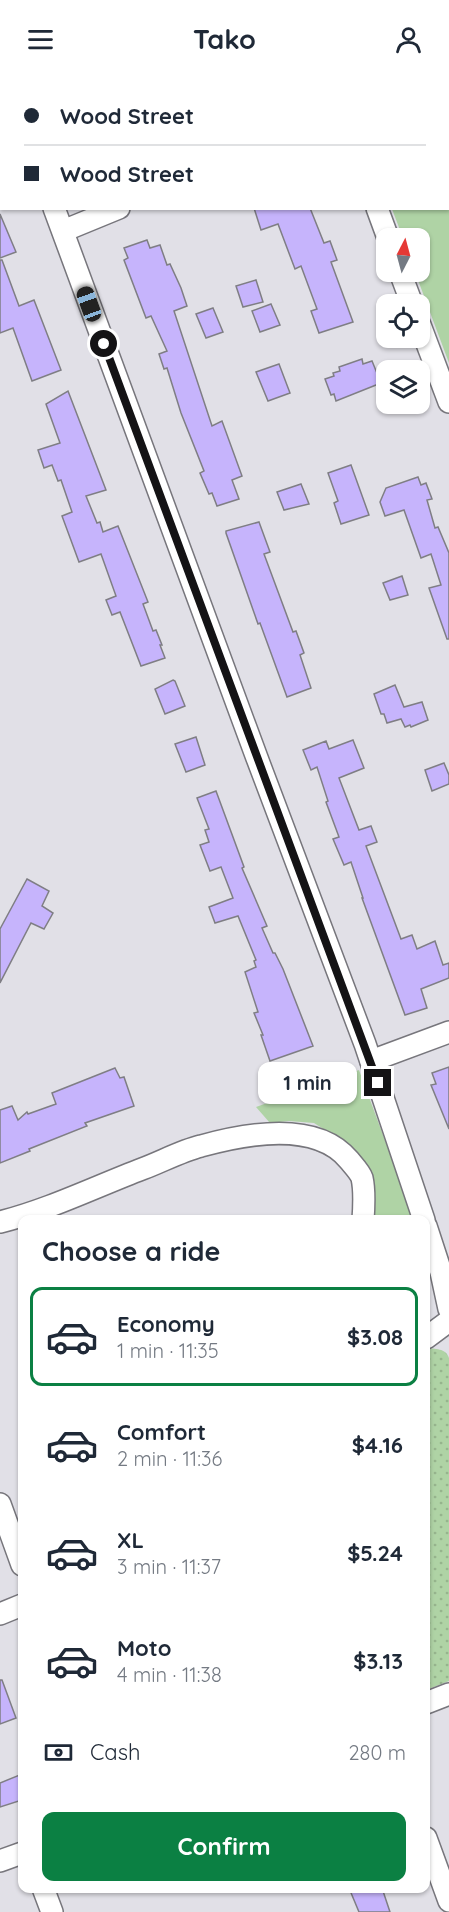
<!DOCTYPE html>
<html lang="en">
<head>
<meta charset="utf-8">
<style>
	body { margin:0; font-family:Quicksand,sans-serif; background:#f6f6f7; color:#1f2937; height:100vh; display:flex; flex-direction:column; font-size:22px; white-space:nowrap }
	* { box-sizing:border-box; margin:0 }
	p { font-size:20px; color:#747a83 }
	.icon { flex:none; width:33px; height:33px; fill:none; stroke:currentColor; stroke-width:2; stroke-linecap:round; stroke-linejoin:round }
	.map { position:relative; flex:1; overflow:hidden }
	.details { position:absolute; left:18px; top:1137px; width:412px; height:678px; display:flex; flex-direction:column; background:#fff; border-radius:12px; box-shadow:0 2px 4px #0004 }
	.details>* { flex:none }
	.hud { position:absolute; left:0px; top:0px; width:450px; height:132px; box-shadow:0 2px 4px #0004; display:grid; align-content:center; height:132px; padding:0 24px; background:#fff }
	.needle { width:39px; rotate:6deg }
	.buttons { position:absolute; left:376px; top:150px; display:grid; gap:12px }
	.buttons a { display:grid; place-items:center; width:54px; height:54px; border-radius:12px; background:#fff; box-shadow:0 2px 4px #0004; font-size:30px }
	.end { position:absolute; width:27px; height:27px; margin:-14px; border:8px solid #141315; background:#fff; box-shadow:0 0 0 3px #fff }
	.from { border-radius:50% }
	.bubble { position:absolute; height:42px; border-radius:12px; background:#fff; box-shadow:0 2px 4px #0004; font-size:20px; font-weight:700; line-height:42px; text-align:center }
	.car { position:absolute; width:18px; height:36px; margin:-18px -9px; border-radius:8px; box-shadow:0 0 4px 2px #0007; background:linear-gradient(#222 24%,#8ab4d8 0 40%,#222 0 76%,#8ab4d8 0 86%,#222 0) }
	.hud b { display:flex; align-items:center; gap:21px; height:57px; font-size:22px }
	.hud b+b { border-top:2px solid #e0e1e3 }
	.hud i { width:15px; height:15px; background:#1f2937 }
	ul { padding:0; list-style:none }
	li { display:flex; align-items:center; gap:18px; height:99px; margin:0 12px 9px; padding:0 12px; border:3px solid transparent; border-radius:12px }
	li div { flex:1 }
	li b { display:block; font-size:22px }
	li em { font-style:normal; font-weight:700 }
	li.current { border-color:#0b8043 }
	li>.icon { width:54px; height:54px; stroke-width:1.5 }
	h2 { padding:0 24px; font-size:27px; line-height:72px }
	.pay { display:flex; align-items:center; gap:15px; height:66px; padding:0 24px; font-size:22px }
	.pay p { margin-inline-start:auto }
	.primary-button { display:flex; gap:12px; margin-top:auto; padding:12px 24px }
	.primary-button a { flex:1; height:69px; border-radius:12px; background:#0b8043; color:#fff; font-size:24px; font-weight:700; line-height:69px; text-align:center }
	header { display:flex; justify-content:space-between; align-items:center; height:78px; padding:0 24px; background:#fff; font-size:27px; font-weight:700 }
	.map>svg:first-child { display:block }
</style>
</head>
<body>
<header><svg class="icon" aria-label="menu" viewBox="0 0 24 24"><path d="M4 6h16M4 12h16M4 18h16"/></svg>Tako<svg class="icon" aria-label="person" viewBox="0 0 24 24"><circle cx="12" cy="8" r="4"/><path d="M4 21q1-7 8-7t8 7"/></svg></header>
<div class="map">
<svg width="449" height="1834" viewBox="0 0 449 1834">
	<defs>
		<pattern id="park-dots" width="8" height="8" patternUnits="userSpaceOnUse" patternTransform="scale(1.5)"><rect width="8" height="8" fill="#afd3a5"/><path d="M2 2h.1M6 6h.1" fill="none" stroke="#96b48d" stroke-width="1.8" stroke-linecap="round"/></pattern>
	</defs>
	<rect width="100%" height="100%" fill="#e1e0e7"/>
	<g fill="#afd3a5">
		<path d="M344 0H449V285L415 194H420V160H403L392 131 448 130V2Z"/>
		<path d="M359 992 414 1141H373L372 1110 341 1062 314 1045 289 1043 270 1045 256 1029Z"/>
	</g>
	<path fill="url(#park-dots)" d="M426 1270C435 1271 446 1270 449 1280V1603L426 1612Z"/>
	<g fill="#c6b4fc" stroke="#7f7e84" stroke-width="1.5">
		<path d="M254 130H310L324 165 330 163 337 182 331 184 353 244 319 255 311 233 317 231 301 188 295 191 278 146 261 152Z"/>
		<path d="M0 136 16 174 0 180Z"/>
		<path d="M147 162 150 170 160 167 167 187 170 186 181 210 187 228 174 233 212 348 222 343 242 398 232 402 239 421 217 428 212 415 209 416 200 395 204 393 181 335 167 290 164 291 159 276 167 273 151 238 146 240 124 182 128 180 124 170Z"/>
		<path d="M0 182H2L19 228 34 222 61 292 32 303 13 250 0 255Z"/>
		<path d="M256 202 263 224 243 229 236 208Z"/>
		<path d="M271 226 280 247 260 254 252 233Z"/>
		<path d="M213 230 223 254 206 260 196 236Z"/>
		<path d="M362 281 363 286 372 283 381 305 336 323 334 316 331 317 325 301 334 298 333 295 340 293 339 289Z"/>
		<path d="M279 286 290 315 268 323 256 294Z"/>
		<path d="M68 313 106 412 86 418 97 445 100 444 103 454 118 448 148 524 143 526 153 553 156 552 162 567H160L165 580 141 588 120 534 112 537 106 522 116 518 101 476 79 484 62 438 72 434 61 402 58 403 52 387 44 390 38 372 60 365 46 326Z"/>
		<path d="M351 387 369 437 341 446 334 425 338 423 328 395Z"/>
		<path d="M418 399 421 407 426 405 432 421 427 422 435 450 438 449 449 475V561H447L429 510 441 507 431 476 421 480 404 432 385 438 380 424 386 410Z"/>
		<path d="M301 406 309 426 284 432 277 414Z"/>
		<path d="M259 444 270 474 264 476 293 554 296 553 304 575 300 577 311 610 287 619 260 545 258 546 226 455V453Z"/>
		<path d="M402 498 408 517 390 522 383 505Z"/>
		<path d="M173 602 175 603 185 628 165 636 155 611Z"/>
		<path d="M395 607 404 629 422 624 428 642 411 649 410 647 405 649 401 641 387 645 384 636H381L374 616Z"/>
		<path d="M196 659 205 687 186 694 175 666Z"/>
		<path d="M353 662 364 690 339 700 359 752 371 748 377 764 366 768 401 861 412 857 417 871 435 863 443 887 449 885V900L421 911 427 930 405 937 362 820H363L351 784 344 787 333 761 339 759 326 724 328 723 317 689 311 692 303 672 326 663 329 671Z"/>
		<path d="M444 685 449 697V706L432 713 425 692Z"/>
		<path d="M216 713 244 789 242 790 267 848 262 850 273 875H275L283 891 313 968 270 983 261 957H263L254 935 258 934 245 894 256 889 254 883 256 882 238 838 215 845 209 829 233 820 221 789 210 793 200 767 209 764 205 752 209 751 197 720Z"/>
		<path d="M27 801 49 813 42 828 53 835 44 851 31 845 0 905V851Z"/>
		<path d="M449 989V1051L431 1007 436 1006 432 995Z"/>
		<path d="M115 990 120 1000 124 999 134 1028 85 1045 87 1048 29 1071 30 1073 0 1085V1032L12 1028 18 1042 27 1034 28 1036 56 1026 52 1015Z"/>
		<path d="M0 1602H2L16 1640 0 1646Z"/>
		<path d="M22 1696V1722L0 1729V1705Z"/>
		<path d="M349 1810H382L390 1834H359Z"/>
	</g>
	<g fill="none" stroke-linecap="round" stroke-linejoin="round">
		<g stroke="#77767c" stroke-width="24">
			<g id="minor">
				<path d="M5 0 6 2"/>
				<path d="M328 0V2"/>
				<path d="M54 130 257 680 365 966 424 1142"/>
				<path d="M377 130 388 160"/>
				<path d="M63 153 119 130"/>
				<path d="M400 194 412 226"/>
				<path d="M420 247 449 324"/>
				<path d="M371 983 449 954"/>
				<path d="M0 1144C48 1132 95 1109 142 1091 161 1084 181 1073 201 1068 244 1056 316 1042 349 1082 353 1087 360 1094 362 1100 365 1113 364 1128 363 1142"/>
				<path d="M426 1148 441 1194 449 1231"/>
				<path d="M426 1260 449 1243"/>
				<path d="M0 1426 22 1487"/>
				<path d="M0 1536 22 1527"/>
				<path d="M426 1625 449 1616"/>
				<path d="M426 1760 449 1823"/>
				<path d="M0 1783 22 1775"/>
				<path d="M43 1810 52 1834"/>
			</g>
		</g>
		<use href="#minor" stroke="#fff" stroke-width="21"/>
	</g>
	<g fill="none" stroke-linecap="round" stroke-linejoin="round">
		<path stroke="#141315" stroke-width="8" d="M104 266 378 1005"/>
	</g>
</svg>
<div class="buttons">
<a><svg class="needle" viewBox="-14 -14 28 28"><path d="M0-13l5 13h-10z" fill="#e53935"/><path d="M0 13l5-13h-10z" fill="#747a83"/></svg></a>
<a><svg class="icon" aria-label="locate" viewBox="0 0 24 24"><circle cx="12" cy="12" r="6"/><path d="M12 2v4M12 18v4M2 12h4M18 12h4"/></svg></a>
<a><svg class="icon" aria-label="layers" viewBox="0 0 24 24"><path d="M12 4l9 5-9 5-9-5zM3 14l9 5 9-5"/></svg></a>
</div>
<i class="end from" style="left:104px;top:266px"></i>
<i class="end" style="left:378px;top:1005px"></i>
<div class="bubble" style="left:258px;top:984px;width:99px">1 min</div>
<i class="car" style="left:89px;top:226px;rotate:340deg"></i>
<div class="hud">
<b><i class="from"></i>Wood Street</b>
<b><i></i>Wood Street</b>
</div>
<section class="details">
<h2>Choose a ride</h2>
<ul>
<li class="current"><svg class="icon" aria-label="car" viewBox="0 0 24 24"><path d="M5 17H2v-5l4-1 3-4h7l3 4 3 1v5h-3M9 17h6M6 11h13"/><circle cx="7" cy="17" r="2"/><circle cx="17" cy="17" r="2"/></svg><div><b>Economy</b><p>1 min · 11:35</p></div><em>$3.08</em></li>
<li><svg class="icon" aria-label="car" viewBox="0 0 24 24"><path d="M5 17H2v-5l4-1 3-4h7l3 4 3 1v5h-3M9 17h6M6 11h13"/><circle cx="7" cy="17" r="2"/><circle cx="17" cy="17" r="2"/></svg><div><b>Comfort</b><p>2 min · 11:36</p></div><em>$4.16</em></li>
<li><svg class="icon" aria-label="car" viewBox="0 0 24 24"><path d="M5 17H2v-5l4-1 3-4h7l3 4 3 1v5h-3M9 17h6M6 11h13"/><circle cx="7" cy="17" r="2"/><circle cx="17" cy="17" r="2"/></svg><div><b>XL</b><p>3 min · 11:37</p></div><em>$5.24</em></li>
<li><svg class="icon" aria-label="car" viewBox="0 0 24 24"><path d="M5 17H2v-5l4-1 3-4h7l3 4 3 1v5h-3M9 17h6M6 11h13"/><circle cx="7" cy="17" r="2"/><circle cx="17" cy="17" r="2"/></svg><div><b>Moto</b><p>4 min · 11:38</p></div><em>$3.13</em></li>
</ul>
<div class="pay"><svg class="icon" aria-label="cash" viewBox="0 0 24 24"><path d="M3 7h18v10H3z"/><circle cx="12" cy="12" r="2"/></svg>Cash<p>280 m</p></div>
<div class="primary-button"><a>Confirm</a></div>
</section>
</div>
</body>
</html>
